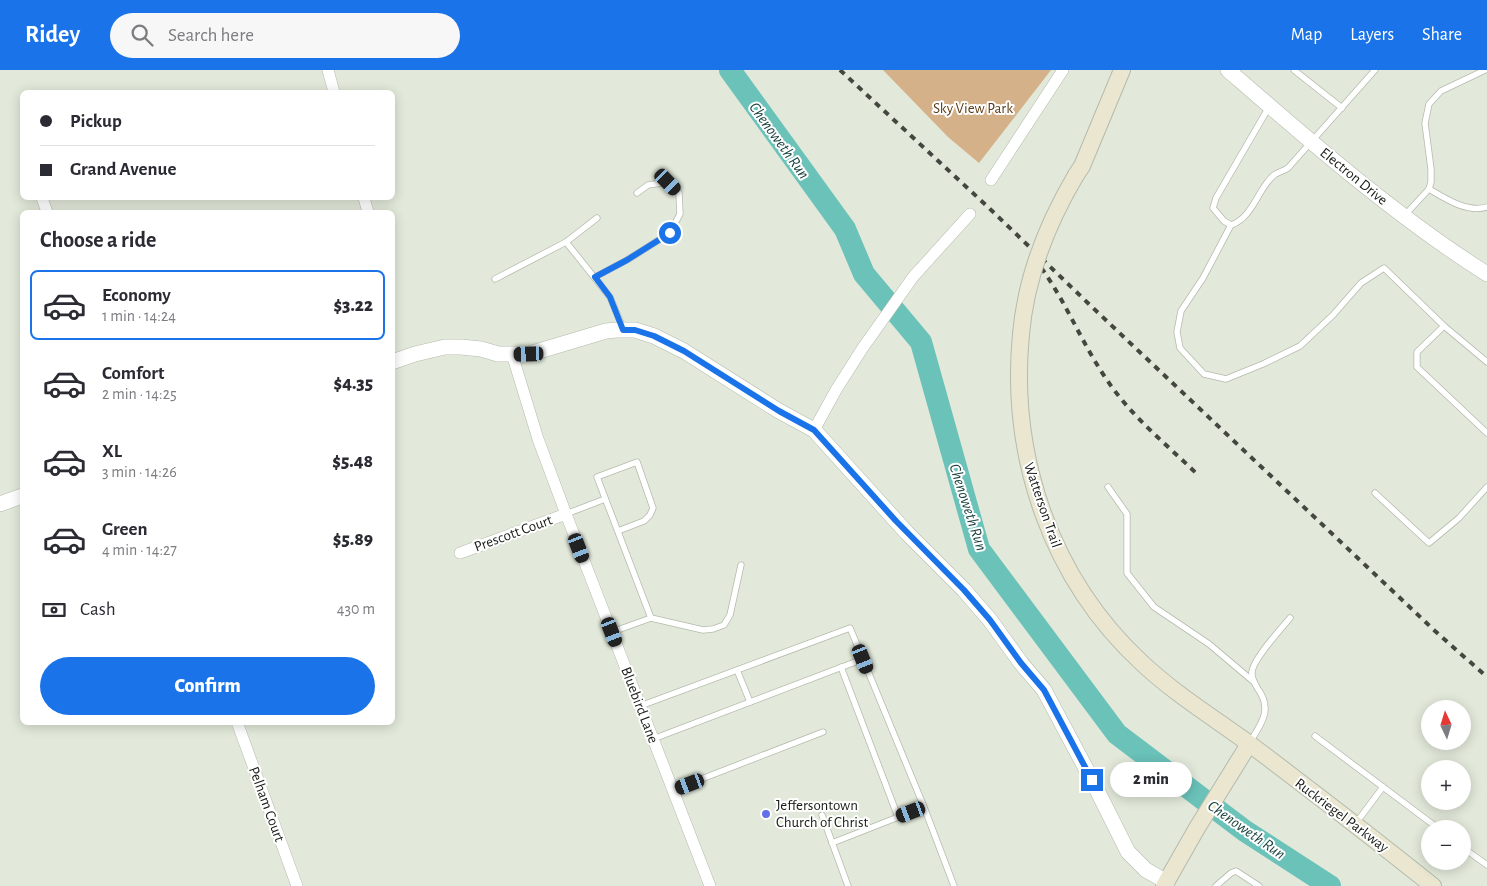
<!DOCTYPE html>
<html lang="en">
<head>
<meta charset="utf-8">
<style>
	body { margin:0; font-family:"Alegreya Sans",sans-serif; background:#f7f7f7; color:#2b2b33; height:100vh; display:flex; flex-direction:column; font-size:19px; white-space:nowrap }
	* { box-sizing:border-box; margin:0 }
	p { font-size:16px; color:#7c7c81 }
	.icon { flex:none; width:28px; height:28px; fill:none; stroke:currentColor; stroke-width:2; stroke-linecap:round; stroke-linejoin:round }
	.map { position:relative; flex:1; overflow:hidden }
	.side { position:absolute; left:20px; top:140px; width:375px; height:515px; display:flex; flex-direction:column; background:#fff; border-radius:8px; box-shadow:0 2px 12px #0003 }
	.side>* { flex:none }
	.banner { position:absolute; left:20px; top:20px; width:375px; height:110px; border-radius:8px; box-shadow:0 2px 12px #0003; display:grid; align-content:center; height:110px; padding:0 20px; background:#fff }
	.needle { width:32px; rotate:356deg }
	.buttons { position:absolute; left:1421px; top:630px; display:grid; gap:10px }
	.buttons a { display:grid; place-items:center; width:50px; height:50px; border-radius:50%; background:#fff; box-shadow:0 2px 12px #0003; font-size:25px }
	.end { position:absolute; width:22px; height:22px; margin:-11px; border:6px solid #1a73e8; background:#fff; box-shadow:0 0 0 2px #fff }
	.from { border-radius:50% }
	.bubble { position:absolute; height:35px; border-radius:18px; background:#fff; box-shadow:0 2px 12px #0003; font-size:16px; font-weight:800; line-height:35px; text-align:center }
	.car { position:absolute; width:15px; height:30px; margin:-15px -8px; border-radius:6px; box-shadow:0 0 4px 1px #0007; background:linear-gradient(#222 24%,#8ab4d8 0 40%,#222 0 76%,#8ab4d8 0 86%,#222 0) }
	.banner b { display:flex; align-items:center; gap:18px; height:48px; font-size:19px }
	.banner b+b { border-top:1px solid #e1e1e2 }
	.banner i { width:12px; height:12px; background:#2b2b33 }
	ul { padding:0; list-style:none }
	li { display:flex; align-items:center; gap:15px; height:70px; margin:0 10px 8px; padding:0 10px; border:2px solid transparent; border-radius:8px }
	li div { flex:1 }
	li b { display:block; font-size:19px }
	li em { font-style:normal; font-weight:800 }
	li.current { border-color:#1a73e8 }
	li>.icon { width:45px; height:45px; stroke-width:1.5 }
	h2 { padding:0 20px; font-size:22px; line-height:60px }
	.pay { display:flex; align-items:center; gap:12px; height:55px; padding:0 20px; font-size:19px }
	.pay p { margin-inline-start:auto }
	.cta { display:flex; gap:10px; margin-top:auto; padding:10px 20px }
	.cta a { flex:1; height:58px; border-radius:30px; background:#1a73e8; color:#fff; font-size:20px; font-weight:800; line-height:58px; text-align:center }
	header { display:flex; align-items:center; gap:30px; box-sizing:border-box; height:70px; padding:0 25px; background:#1a73e8; color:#fff }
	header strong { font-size:24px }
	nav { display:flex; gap:28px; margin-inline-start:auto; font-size:18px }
	.search { width:350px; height:45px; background:#f7f7f7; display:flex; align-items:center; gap:12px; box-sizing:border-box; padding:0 18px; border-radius:28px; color:#7c7c81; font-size:19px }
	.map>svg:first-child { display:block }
</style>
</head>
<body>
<header>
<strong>Ridey</strong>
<div class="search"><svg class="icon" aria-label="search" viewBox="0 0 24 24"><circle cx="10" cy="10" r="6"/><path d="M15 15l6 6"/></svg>Search here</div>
<nav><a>Map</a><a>Layers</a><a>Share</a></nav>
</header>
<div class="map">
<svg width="1487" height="816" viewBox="0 0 1487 816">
	<rect width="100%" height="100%" fill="#e2e9da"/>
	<path fill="#d4b189" d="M883 0H1051L979 93 948 67Z"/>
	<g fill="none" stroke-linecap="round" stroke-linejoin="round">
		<path stroke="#6ac2b9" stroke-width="22" d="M730 0 845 159 864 204 921 272 979 479 1117 664 1245 761 1330 816"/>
		<g stroke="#b4bbad" stroke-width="7">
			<g id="service">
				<path d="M1294 0 1342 38"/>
				<path d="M1269 37 1216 128 1213 138 1224 151 1231 155C1253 148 1258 118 1274 105 1278 102 1284 101 1288 98L1375 0"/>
				<path d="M1429 119C1446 129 1467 143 1487 137"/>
				<path d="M1405 145 1429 119 1431 112V99L1425 53 1429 34 1441 21 1485 0"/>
				<path d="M597 148 566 172 610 227 623 258"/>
				<path d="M1231 155 1203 208 1181 241 1177 262 1180 278 1204 304 1226 309 1263 294 1300 276 1333 245 1361 213 1384 198 1444 256"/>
				<path d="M595 207 627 190 670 163 680 144 679 123 668 112 648 115 637 123"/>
				<path d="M495 209 566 172"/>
				<path d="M1487 292 1444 256 1417 282V297L1487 363"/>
				<path d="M1108 417 1127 444V503L1154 537 1209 574 1254 612"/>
				<path d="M1375 423 1429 473 1459 448 1487 417"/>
				<path d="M566 444 605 429"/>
				<path d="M618 461 644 451 650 445 653 438 637 392 597 407 651 548"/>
				<path d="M612 562 651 548 703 560 713 559 724 555 730 545 741 495"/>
				<path d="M841 597 898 747"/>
				<path d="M737 600 750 632"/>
				<path d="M640 636 850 558 863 589 653 669"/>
				<path d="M1315 666 1439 759"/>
				<path d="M1250 672C1261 654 1273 640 1258 619 1255 614 1251 608 1252 602 1253 589 1281 559 1290 548"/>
				<path d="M673 720 823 662"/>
				<path d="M924 737 954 816"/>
				<path d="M822 745 848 816"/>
				<path d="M1356 753 1383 717"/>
				<path d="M832 773 924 737 863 589"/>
				<path d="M1462 777 1487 795"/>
				<path d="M1216 816 1231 803 1236 801 1259 816"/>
			</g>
		</g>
		<g stroke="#b4bbad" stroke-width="12">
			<g id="minor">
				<path d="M328 0 334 22"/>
				<path d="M991 110 1063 0"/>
				<path d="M42 128 47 142"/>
				<path d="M364 128 368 142"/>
				<path d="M512 284 538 369 566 444 710 816"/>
				<path d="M814 360 836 320 862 279 913 207 970 144"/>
				<path d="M460 483 566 444"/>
				<path d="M237 652 297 816"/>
			</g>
		</g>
		<g stroke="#b4bbad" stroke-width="16">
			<g id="tertiary">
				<path d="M1228 0C1311 72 1394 145 1487 204"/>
				<path d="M392 292 415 284 445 277H461L481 279 498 284H529L606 261 617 260H635L654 266 684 281 779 341 814 360 907 463 964 520 990 550 1021 593 1044 620 1092 710 1128 782 1146 800 1167 812"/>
				<path d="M0 434 22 426"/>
			</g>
		</g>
		<g stroke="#b4bbad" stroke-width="18">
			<g id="secondary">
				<path d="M1076 105 1082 96 1122 0"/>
				<path d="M1021 264C1009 386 1051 509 1142 593 1175 624 1214 648 1251 675 1312 721 1373 768 1433 816"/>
				<path d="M1164 816 1197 758 1249 674"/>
			</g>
		</g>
		<use href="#service" stroke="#fff" stroke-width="5.5"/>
		<use href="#minor" stroke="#fff" stroke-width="11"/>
		<use href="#tertiary" stroke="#fff" stroke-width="15"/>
		<use href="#secondary" stroke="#ebe6d0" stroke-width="16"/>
		<g stroke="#434740" stroke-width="4" stroke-dasharray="6 6" stroke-linecap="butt">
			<path d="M840 0 988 137 1091 236 1435 561 1487 607"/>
			<path d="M1034 188C1064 226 1080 271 1107 310 1131 346 1166 374 1197 404"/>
		</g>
		<g stroke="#b4bbad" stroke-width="18" stroke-linecap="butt">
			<path id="secondary-bridge" d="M1021 264C1026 208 1047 154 1076 105"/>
		</g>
		<use href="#secondary-bridge" stroke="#ebe6d0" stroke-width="16"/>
	</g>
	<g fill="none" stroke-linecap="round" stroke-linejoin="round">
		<path stroke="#1a73e8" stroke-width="6" d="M670 163 627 190 595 207 610 227 623 260H635L654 266 684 281 779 341 814 360 896 451 964 520 990 550 1021 593 1044 620 1092 710"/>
	</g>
	<circle fill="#6171e9" stroke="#fff" stroke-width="2" cx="766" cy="744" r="5"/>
	<g text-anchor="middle" stroke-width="4" stroke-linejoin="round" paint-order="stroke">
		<g font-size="15" fill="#5b3c13" stroke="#fff">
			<text x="973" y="43">Sky View Park</text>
		</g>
		<g font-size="15" fill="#181b16" stroke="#fff">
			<text transform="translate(1354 106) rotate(39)" y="5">Electron Drive</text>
			<text transform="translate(1043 435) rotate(71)" y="5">Watterson Trail</text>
			<text transform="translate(513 463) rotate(-20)" y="5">Prescott Court</text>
			<text transform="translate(640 635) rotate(69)" y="5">Bluebird Lane</text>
			<text transform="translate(267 734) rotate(70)" y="5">Pelham Court</text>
			<text transform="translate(1342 745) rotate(37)" y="5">Ruckriegel Parkway</text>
		</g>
		<g font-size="15" fill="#181b16" stroke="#fff" text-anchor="start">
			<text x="776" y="740">Jeffersontown<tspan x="776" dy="17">Church of Christ</tspan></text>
		</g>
		<g font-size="16" font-style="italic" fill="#1c4541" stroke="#fff">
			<text transform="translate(780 70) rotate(54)" y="6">Chenoweth Run</text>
			<text transform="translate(969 437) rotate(72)" y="6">Chenoweth Run</text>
			<text transform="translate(1247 759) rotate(35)" y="6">Chenoweth Run</text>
		</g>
	</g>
</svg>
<div class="buttons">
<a><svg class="needle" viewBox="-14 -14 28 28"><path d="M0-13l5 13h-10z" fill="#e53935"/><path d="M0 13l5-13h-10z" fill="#7c7c81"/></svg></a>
<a>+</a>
<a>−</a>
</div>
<i class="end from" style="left:670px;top:163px"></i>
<i class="end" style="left:1092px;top:710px"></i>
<div class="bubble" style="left:1110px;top:692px;width:82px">2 min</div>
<i class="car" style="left:668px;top:112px;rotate:136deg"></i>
<i class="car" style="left:529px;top:284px;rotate:268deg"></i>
<i class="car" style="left:579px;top:478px;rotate:159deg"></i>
<i class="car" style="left:612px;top:562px;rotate:159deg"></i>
<i class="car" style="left:863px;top:589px;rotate:158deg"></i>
<i class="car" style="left:690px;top:714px;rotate:249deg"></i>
<i class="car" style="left:911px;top:742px;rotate:249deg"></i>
<div class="banner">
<b><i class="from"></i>Pickup</b>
<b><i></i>Grand Avenue</b>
</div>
<section class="side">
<h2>Choose a ride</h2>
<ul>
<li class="current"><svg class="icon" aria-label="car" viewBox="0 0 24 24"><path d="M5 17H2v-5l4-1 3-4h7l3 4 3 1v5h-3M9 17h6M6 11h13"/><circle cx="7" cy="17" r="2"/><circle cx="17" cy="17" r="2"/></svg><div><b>Economy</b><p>1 min · 14:24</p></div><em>$3.22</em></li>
<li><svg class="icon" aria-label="car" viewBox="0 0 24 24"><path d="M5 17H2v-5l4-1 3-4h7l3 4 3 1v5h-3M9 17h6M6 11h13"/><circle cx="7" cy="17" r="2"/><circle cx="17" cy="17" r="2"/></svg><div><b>Comfort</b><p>2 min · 14:25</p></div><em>$4.35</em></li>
<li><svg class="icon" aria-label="car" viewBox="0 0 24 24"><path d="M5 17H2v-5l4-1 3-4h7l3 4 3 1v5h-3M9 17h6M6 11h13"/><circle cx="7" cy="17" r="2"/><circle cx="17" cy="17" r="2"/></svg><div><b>XL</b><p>3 min · 14:26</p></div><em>$5.48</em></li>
<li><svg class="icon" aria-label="car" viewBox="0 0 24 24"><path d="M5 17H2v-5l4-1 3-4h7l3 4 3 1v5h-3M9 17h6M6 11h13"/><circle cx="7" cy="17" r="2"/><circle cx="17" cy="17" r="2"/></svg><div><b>Green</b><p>4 min · 14:27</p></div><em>$5.89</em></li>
</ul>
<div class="pay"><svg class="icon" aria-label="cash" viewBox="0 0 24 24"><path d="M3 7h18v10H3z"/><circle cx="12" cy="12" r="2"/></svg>Cash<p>430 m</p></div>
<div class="cta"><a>Confirm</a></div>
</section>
</div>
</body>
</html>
